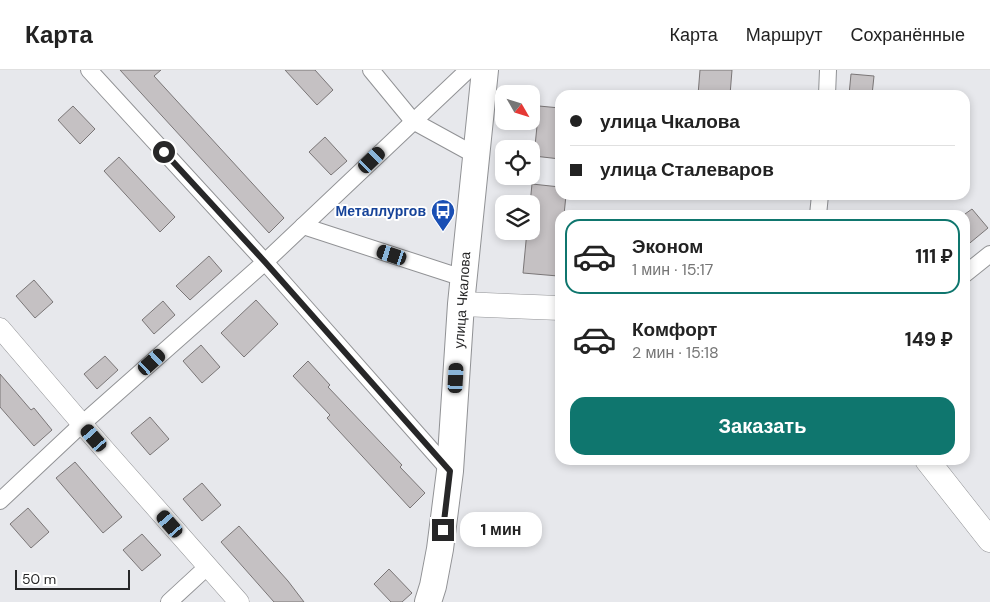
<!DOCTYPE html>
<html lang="ru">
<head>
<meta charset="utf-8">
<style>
	body { margin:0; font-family:"DM Sans",sans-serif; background:#f2f2f2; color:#222; height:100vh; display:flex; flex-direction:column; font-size:19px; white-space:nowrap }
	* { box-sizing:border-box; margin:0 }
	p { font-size:16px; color:#767676 }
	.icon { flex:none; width:28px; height:28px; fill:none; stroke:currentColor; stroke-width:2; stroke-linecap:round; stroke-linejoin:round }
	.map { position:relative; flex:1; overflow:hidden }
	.side { position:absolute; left:555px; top:140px; width:415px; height:255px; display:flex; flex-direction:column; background:#fff; border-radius:15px; box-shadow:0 2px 8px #0003 }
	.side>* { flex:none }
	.top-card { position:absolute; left:555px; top:20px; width:415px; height:110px; border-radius:15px; box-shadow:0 2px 8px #0003; display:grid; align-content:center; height:110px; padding:0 15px; background:#fff }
	.needle { width:32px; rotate:129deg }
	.tools { position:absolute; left:495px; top:15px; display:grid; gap:10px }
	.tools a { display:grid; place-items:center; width:45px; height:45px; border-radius:10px; background:#fff; box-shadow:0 2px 8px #0003; font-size:25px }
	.scale { position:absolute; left:15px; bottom:12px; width:115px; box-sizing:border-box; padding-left:5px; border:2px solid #272728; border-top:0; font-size:14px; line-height:18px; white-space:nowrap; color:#272728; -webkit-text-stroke:4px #fff; paint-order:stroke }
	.end { position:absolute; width:22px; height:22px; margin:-11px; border:6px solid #272728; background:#fff; box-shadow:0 0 0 2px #fff }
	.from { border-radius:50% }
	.bubble { position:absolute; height:35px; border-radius:15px; background:#fff; box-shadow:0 2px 8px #0003; font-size:16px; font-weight:700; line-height:35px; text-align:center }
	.car { position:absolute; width:15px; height:30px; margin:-15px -8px; border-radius:6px; box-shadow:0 0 4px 1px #0007; background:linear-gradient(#222 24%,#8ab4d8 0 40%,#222 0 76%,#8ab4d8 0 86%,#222 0) }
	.top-card b { display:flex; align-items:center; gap:18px; height:48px; font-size:19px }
	.top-card b+b { border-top:1px solid #e0e0e0 }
	.top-card i { width:12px; height:12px; background:#222 }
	ul { padding:9px 0 0; list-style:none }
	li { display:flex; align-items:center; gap:15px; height:75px; margin:0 10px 8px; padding:0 5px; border:2px solid transparent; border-radius:15px }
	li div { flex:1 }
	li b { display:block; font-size:19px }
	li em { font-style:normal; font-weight:700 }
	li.current { border-color:#0f766e }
	li>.icon { width:45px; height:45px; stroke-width:1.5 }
	.action { display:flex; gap:10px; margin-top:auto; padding:10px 15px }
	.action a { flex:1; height:58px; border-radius:15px; background:#0f766e; color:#fff; font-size:20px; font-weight:700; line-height:58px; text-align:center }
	header { display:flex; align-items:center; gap:30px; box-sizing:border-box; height:70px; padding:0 25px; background:#fff; border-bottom:1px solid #e0e0e0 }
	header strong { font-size:24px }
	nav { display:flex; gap:28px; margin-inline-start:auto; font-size:18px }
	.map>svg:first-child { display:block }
</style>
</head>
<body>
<header>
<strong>Карта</strong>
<nav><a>Карта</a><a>Маршрут</a><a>Сохранённые</a></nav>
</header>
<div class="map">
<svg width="990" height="532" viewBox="0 0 990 532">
	<rect width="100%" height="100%" fill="#e7e8ec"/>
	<g fill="#c5c1c3" stroke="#7a7677">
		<path d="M120 0H161L154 6 284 148 269 163Z"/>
		<path d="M285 0H315L333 20 317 35Z"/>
		<path d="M700 0H732L730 25H698Z"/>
		<path d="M851 4 874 6 872 25H849Z"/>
		<path d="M73 36 95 59 80 74 58 50Z"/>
		<path d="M539 36 560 38V89L534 86Z"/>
		<path d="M325 67 347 91 331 105 309 82Z"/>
		<path d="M119 87 175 147 160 162 104 101Z"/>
		<path d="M532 114 560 117V125H566L564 145H560V187L558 206 523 203 527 161H531L530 134Z"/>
		<path d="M972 139 988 158 965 177V144Z"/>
		<path d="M209 186 222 201 190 230 176 216Z"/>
		<path d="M34 210 53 232 35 248 16 226Z"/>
		<path d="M256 230 278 254 244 287 221 263Z"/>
		<path d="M163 231 175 245 154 264 142 250Z"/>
		<path d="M201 275 220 297 202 313 183 291Z"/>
		<path d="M105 286 118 300 97 319 84 304Z"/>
		<path d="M308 291 330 315 328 317 402 395 400 397 425 423 410 438 327 348 330 345 293 306Z"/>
		<path d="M0 304 31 340 34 338 52 360 34 376 0 337Z"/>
		<path d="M150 347 169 369 150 385 131 363Z"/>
		<path d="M75 392 122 447 103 463 56 408Z"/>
		<path d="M202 413 221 435 202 451 183 429Z"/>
		<path d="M28 438 49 462 31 478 10 454Z"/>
		<path d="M239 456 288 511 304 532H274L221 472Z"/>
		<path d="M142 464 161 485 142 501 123 480Z"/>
		<path d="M389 499 412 523 402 532H391L374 514Z"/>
	</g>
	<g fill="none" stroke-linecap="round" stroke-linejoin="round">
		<g stroke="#919295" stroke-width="18">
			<g id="minor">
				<path d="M89 0 265 192 450 401"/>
				<path d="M371 0 413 51 475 85"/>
				<path d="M827 25 828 0"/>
				<path d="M818 145 820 125"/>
				<path d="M303 156 463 208"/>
				<path d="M965 204 990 184"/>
				<path d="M0 431 82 354 265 192 468 0"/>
				<path d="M169 532 207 497"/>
			</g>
		</g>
		<g stroke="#919295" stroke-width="21">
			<path id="tertiary" d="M0 258 82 354 239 532"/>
		</g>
		<g stroke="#919295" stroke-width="25">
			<g id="secondary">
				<path d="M461 234 560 238"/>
				<path d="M927 390 990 470"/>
			</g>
		</g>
		<g stroke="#919295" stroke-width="28">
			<path id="primary" d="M428 532 433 516 440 479 450 401 461 234 485 0"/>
		</g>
		<use href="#minor" stroke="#fff" stroke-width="16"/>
		<use href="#tertiary" stroke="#fff" stroke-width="20"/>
		<use href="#secondary" stroke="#fff" stroke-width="24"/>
		<use href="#primary" stroke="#fff" stroke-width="26"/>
	</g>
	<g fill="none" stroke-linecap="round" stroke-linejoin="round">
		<path stroke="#272728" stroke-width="6" d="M164 82 265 192 450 401 443 460"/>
	</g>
	<defs>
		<g id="bus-pin" transform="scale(1.25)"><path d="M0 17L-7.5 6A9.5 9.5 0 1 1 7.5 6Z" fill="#1a4fb4" stroke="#fff"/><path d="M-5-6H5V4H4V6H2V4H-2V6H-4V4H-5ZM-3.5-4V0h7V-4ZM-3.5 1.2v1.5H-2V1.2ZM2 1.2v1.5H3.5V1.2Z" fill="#fff"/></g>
	</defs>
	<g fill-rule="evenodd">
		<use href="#bus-pin" x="443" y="141"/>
	</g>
	<g text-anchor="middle" stroke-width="4" stroke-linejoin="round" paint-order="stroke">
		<g font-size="14" font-weight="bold" fill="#164399" stroke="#fff" text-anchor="end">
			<text x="426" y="146">Металлургов</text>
		</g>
		<g font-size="14" fill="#272728" stroke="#fff">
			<text transform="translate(462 230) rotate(-86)" y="5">улица Чкалова</text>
		</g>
	</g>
</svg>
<div class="tools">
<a><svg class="needle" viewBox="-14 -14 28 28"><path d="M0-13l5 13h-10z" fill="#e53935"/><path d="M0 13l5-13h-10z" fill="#767676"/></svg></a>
<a><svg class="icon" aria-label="locate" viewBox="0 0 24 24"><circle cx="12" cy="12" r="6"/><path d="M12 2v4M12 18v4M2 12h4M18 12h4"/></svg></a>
<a><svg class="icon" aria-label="layers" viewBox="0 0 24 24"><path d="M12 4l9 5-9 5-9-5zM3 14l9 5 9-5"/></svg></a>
</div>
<div class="scale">50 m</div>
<i class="end from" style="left:164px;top:82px"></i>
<i class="end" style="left:443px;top:460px"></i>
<div class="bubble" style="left:460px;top:442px;width:82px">1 мин</div>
<i class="car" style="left:372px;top:90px;rotate:46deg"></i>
<i class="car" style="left:392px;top:185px;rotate:288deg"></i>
<i class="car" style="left:152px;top:292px;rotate:48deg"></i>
<i class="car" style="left:456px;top:308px;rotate:3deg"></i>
<i class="car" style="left:94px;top:368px;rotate:319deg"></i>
<i class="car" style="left:170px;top:454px;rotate:319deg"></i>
<div class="top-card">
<b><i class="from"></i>улица Чкалова</b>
<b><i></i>улица Сталеваров</b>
</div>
<section class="side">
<ul>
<li class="current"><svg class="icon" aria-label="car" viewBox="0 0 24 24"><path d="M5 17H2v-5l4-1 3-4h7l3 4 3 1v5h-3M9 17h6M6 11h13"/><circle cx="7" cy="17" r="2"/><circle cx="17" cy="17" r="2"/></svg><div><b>Эконом</b><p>1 мин · 15:17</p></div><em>111 ₽</em></li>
<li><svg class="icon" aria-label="car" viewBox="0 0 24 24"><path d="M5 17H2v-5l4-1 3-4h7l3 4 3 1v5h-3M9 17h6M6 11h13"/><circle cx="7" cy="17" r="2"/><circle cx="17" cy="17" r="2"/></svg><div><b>Комфорт</b><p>2 мин · 15:18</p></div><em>149 ₽</em></li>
</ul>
<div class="action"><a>Заказать</a></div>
</section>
</div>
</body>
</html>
